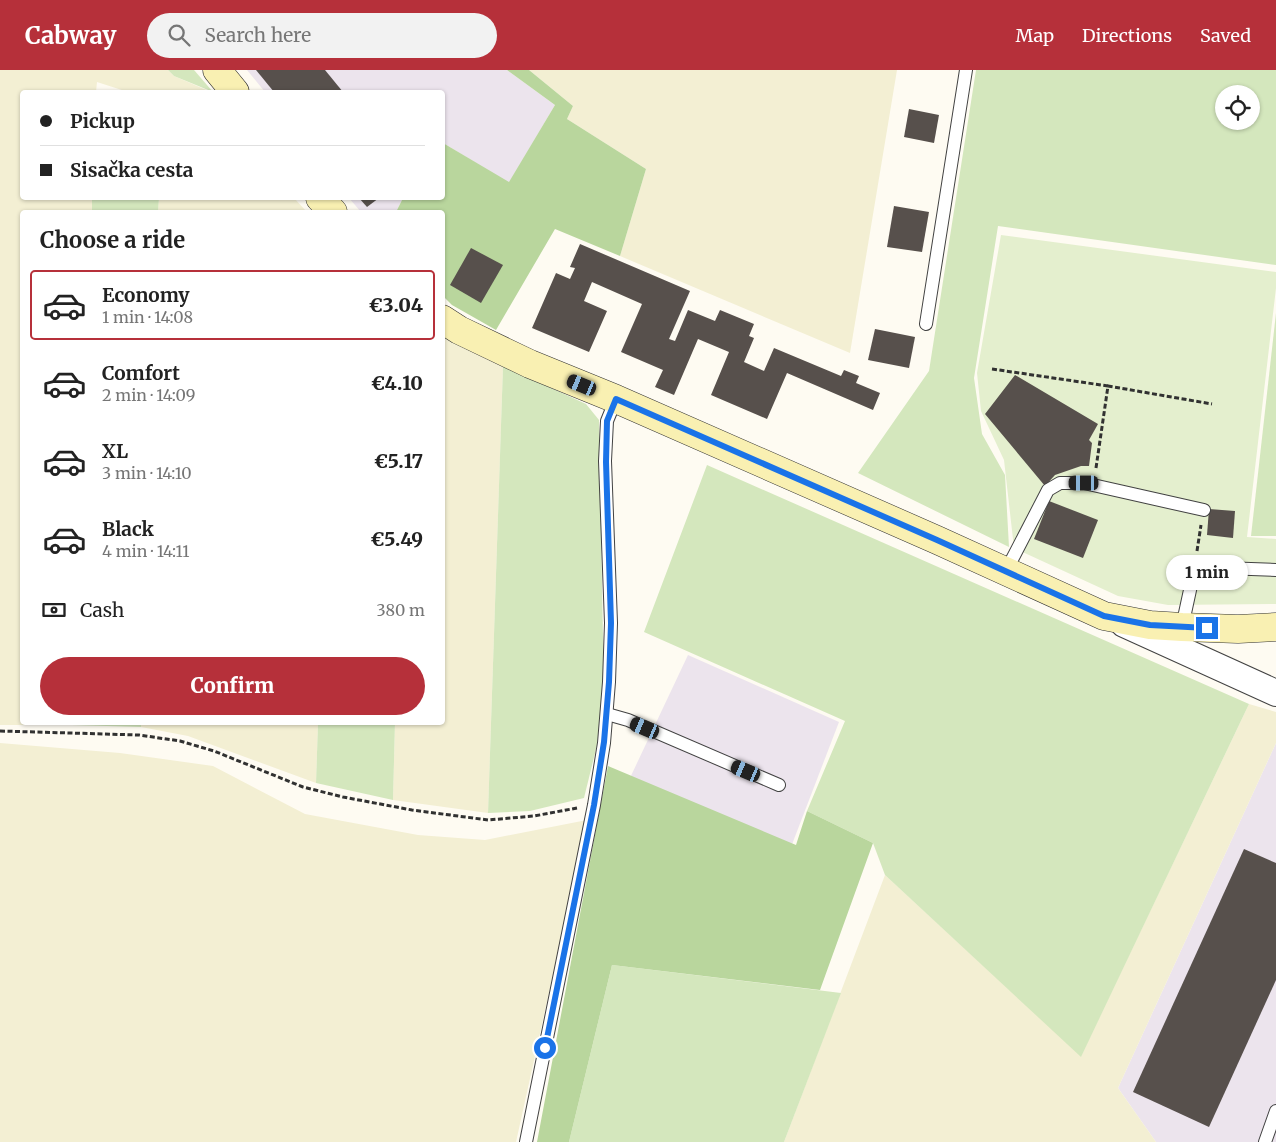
<!DOCTYPE html>
<html lang="en">
<head>
<meta charset="utf-8">
<style>
	body { margin:0; font-family:Merriweather,serif; background:#f2f2f2; color:#222; height:100vh; display:flex; flex-direction:column; font-size:19px; white-space:nowrap }
	* { box-sizing:border-box; margin:0 }
	p { font-size:16px; color:#767676 }
	.icon { flex:none; width:28px; height:28px; fill:none; stroke:currentColor; stroke-width:2; stroke-linecap:round; stroke-linejoin:round }
	.map { position:relative; flex:1; overflow:hidden }
	.panel { position:absolute; left:20px; top:140px; width:425px; height:515px; display:flex; flex-direction:column; background:#fff; border-radius:5px; box-shadow:0 1px 4px #0004 }
	.panel>* { flex:none }
	.hud { position:absolute; left:20px; top:20px; width:425px; height:110px; border-radius:5px; box-shadow:0 1px 4px #0004; display:grid; align-content:center; height:110px; padding:0 20px; background:#fff }
	.buttons { position:absolute; left:1215px; top:15px; display:grid; gap:10px }
	.buttons a { display:grid; place-items:center; width:45px; height:45px; border-radius:50%; background:#fff; box-shadow:0 1px 4px #0004; font-size:25px }
	.end { position:absolute; width:22px; height:22px; margin:-11px; border:6px solid #1a73e8; background:#fff; box-shadow:0 0 0 2px #fff }
	.from { border-radius:50% }
	.bubble { position:absolute; height:35px; border-radius:18px; background:#fff; box-shadow:0 1px 4px #0004; font-size:16px; font-weight:800; line-height:35px; text-align:center }
	.car { position:absolute; width:15px; height:30px; margin:-15px -8px; border-radius:6px; box-shadow:0 0 4px 1px #0007; background:linear-gradient(#222 24%,#8ab4d8 0 40%,#222 0 76%,#8ab4d8 0 86%,#222 0) }
	.hud b { display:flex; align-items:center; gap:18px; height:48px; font-size:19px }
	.hud b+b { border-top:1px solid #e0e0e0 }
	.hud i { width:12px; height:12px; background:#222 }
	ul { padding:0; list-style:none }
	li { display:flex; align-items:center; gap:15px; height:70px; margin:0 10px 8px; padding:0 10px; border:2px solid transparent; border-radius:5px }
	li div { flex:1 }
	li b { display:block; font-size:19px }
	li em { font-style:normal; font-weight:800 }
	li.on { border-color:#b6303a }
	li>.icon { width:45px; height:45px; stroke-width:1.5 }
	h2 { padding:0 20px; font-size:22px; line-height:60px }
	.pay { display:flex; align-items:center; gap:12px; height:55px; padding:0 20px; font-size:19px }
	.pay p { margin-inline-start:auto }
	.button { display:flex; gap:10px; margin-top:auto; padding:10px 20px }
	.button a { flex:1; height:58px; border-radius:30px; background:#b6303a; color:#fff; font-size:20px; font-weight:800; line-height:58px; text-align:center }
	header { display:flex; align-items:center; gap:30px; box-sizing:border-box; height:70px; padding:0 25px; background:#b6303a; color:#fff }
	header strong { font-size:24px }
	nav { display:flex; gap:28px; margin-inline-start:auto; font-size:18px }
	.search { width:350px; height:45px; background:#f2f2f2; display:flex; align-items:center; gap:12px; box-sizing:border-box; padding:0 18px; border-radius:28px; color:#767676; font-size:19px }
	.map>svg:first-child { display:block }
</style>
</head>
<body>
<header>
<strong>Cabway</strong>
<div class="search"><svg class="icon" aria-label="search" viewBox="0 0 24 24"><circle cx="10" cy="10" r="6"/><path d="M15 15l6 6"/></svg>Search here</div>
<nav><a>Map</a><a>Directions</a><a>Saved</a></nav>
</header>
<div class="map">
<svg width="1276" height="1072" viewBox="0 0 1276 1072">
	<rect width="100%" height="100%" fill="#fefbf2"/>
	<g fill="#ece4ed">
		<path d="M247 0H507L555 35 509 113 443 73 442 22H265Z"/>
		<path d="M349 128H403L396 142H361Z"/>
		<path d="M688 585 839 652 791 777 629 710Z"/>
		<path d="M1276 673V1072H1156L1118 1018Z"/>
	</g>
	<g fill="#f3efd3">
		<path d="M0 0H168L174 6 211 22H128L97 12 96 22H22V128H92V142H22V652L72 653V655H0Z"/>
		<path d="M529 0H897L850 283 620 186 646 99 567 49 573 36Z"/>
		<path d="M159 128H294L307 142H158Z"/>
		<path d="M443 264 503 296 488 743 393 730 395 653 442 652Z"/>
		<path d="M1249 634 1276 642V673L1118 1018 1156 1072H784L885 805 1081 986Z"/>
		<path d="M141 652 318 653 316 713 188 666 141 657Z"/>
		<path d="M0 673 120 683 213 696 305 744 418 765 485 770 587 750 516 1072H0Z"/>
	</g>
	<g fill="#d4e7bd" fill-rule="evenodd">
		<path d="M168 0H194L213 22 174 6Z"/>
		<path d="M976 0H1276V195L998 156 974 308 982 364 1005 405 1009 477 858 403 929 301ZM1224 24H1251V51H1224Z"/>
		<path d="M92 128H159L158 142H92Z"/>
		<path d="M1276 243V466H1251Z"/>
		<path d="M503 296 586 334 599 350 604 622 597 675 584 728 530 741 488 743Z"/>
		<path d="M707 395 1249 634 1081 987 885 805 873 773 807 741 845 651 644 562Z"/>
		<path d="M72 653H141V657L72 655Z"/>
		<path d="M318 653H395L393 730 316 713Z"/>
		<path d="M612 895 841 923 784 1072H569Z"/>
	</g>
	<g fill="#b9d69d">
		<path d="M507 0H529L573 36 567 49 646 99 620 186 555 159 496 260 452 235 443 226 442 142H396L403 128H442L443 73 509 112 555 35Z"/>
		<path d="M608 696 796 775 807 741 873 773 820 920 612 895 569 1072H537Z"/>
	</g>
	<path fill="#e4efce" d="M1001 165 1276 202V218L1247 467 1276 469V534L1168 535 1118 526 1014 478 1004 390 981 341 977 303Z"/>
	<g fill="#57504c">
		<path d="M256 0H325L343 22H274Z"/>
		<path d="M909 39 939 45 934 73 904 67Z"/>
		<path d="M359 128H379L367 137Z"/>
		<path d="M894 136 929 142 922 182 887 177Z"/>
		<path d="M580 174 690 221 669 269 675 271 688 240 715 251 720 240 754 254 749 266 754 268 744 292 764 301 774 278 841 306 844 300 859 306 856 313 880 323 873 340 787 303 767 349 711 325 729 282 698 269 674 325 655 317 663 300 621 282 642 234 592 212 584 231 607 241 589 282 532 258 556 203 570 209 575 198 570 197Z"/>
		<path d="M471 178 503 195 481 233 450 215Z"/>
		<path d="M875 259 915 267 909 298 868 290Z"/>
		<path d="M1015 305 1098 354 1089 370 1092 373 1089 396H1081L1055 405 1045 416 985 344Z"/>
		<path d="M1049 431 1098 450 1083 488 1034 469Z"/>
		<path d="M1209 439 1235 441 1233 468 1207 465Z"/>
		<path d="M1244 779 1276 793V910L1209 1057 1133 1022Z"/>
	</g>
	<g fill="none" stroke-linecap="round" stroke-linejoin="round">
		<g stroke="#424242" stroke-width="14">
			<g id="lane">
				<path d="M926 254 966 0"/>
				<path d="M1006 501 1048 420 1060 413H1084L1204 440"/>
				<path d="M1182 557 1195 497 1276 500"/>
				<path d="M607 644 628 650 779 715"/>
				<path d="M526 1072 594 735 604 673 609 612 611 553 605 391 607 351 616 329"/>
				<path d="M1265 1072 1276 1041"/>
			</g>
		</g>
		<g stroke="#424242" stroke-width="28">
			<path id="street" d="M1124 554 1276 623"/>
		</g>
		<g stroke="#313131" stroke-width="29">
			<g id="secondary">
				<path d="M217 0 235 22"/>
				<path d="M320 128 333 142"/>
				<path d="M442 249 459 260 530 294 616 329 937 470 1104 546 1150 555 1182 557 1238 559 1276 557"/>
			</g>
		</g>
		<g stroke="#313131" stroke-width="3" stroke-dasharray="5 2.5" stroke-linecap="butt">
			<path d="M992 299 1108 316"/>
			<path d="M1096 398 1108 316 1212 334"/>
			<path d="M1197 481 1201 455"/>
			<path d="M0 661 139 665 180 671 214 681 303 717 343 727 412 740 488 750 534 746 577 738"/>
		</g>
		<use href="#lane" stroke="#fff" stroke-width="12"/>
		<use href="#street" stroke="#fff" stroke-width="26"/>
		<use href="#secondary" stroke="#f9f0b2" stroke-width="28"/>
	</g>
	<g fill="none" stroke-linecap="round" stroke-linejoin="round">
		<path stroke="#1a73e8" stroke-width="6" d="M545 978 594 735 604 672 609 612 611 553 606 392 607 351 616 329 937 470 1104 546 1150 555 1207 558"/>
	</g>
</svg>
<div class="buttons">
<a><svg class="icon" aria-label="locate" viewBox="0 0 24 24"><circle cx="12" cy="12" r="6"/><path d="M12 2v4M12 18v4M2 12h4M18 12h4"/></svg></a>
</div>
<i class="end from" style="left:545px;top:978px"></i>
<i class="end" style="left:1207px;top:558px"></i>
<div class="bubble" style="left:1166px;top:485px;width:82px">1 min</div>
<i class="car" style="left:582px;top:315px;rotate:292deg"></i>
<i class="car" style="left:1084px;top:413px;rotate:270deg"></i>
<i class="car" style="left:645px;top:658px;rotate:293deg"></i>
<i class="car" style="left:746px;top:701px;rotate:293deg"></i>
<div class="hud">
<b><i class="from"></i>Pickup</b>
<b><i></i>Sisačka cesta</b>
</div>
<section class="panel">
<h2>Choose a ride</h2>
<ul>
<li class="on"><svg class="icon" aria-label="car" viewBox="0 0 24 24"><path d="M5 17H2v-5l4-1 3-4h7l3 4 3 1v5h-3M9 17h6M6 11h13"/><circle cx="7" cy="17" r="2"/><circle cx="17" cy="17" r="2"/></svg><div><b>Economy</b><p>1 min · 14:08</p></div><em>€3.04</em></li>
<li><svg class="icon" aria-label="car" viewBox="0 0 24 24"><path d="M5 17H2v-5l4-1 3-4h7l3 4 3 1v5h-3M9 17h6M6 11h13"/><circle cx="7" cy="17" r="2"/><circle cx="17" cy="17" r="2"/></svg><div><b>Comfort</b><p>2 min · 14:09</p></div><em>€4.10</em></li>
<li><svg class="icon" aria-label="car" viewBox="0 0 24 24"><path d="M5 17H2v-5l4-1 3-4h7l3 4 3 1v5h-3M9 17h6M6 11h13"/><circle cx="7" cy="17" r="2"/><circle cx="17" cy="17" r="2"/></svg><div><b>XL</b><p>3 min · 14:10</p></div><em>€5.17</em></li>
<li><svg class="icon" aria-label="car" viewBox="0 0 24 24"><path d="M5 17H2v-5l4-1 3-4h7l3 4 3 1v5h-3M9 17h6M6 11h13"/><circle cx="7" cy="17" r="2"/><circle cx="17" cy="17" r="2"/></svg><div><b>Black</b><p>4 min · 14:11</p></div><em>€5.49</em></li>
</ul>
<div class="pay"><svg class="icon" aria-label="cash" viewBox="0 0 24 24"><path d="M3 7h18v10H3z"/><circle cx="12" cy="12" r="2"/></svg>Cash<p>380 m</p></div>
<div class="button"><a>Confirm</a></div>
</section>
</div>
</body>
</html>
